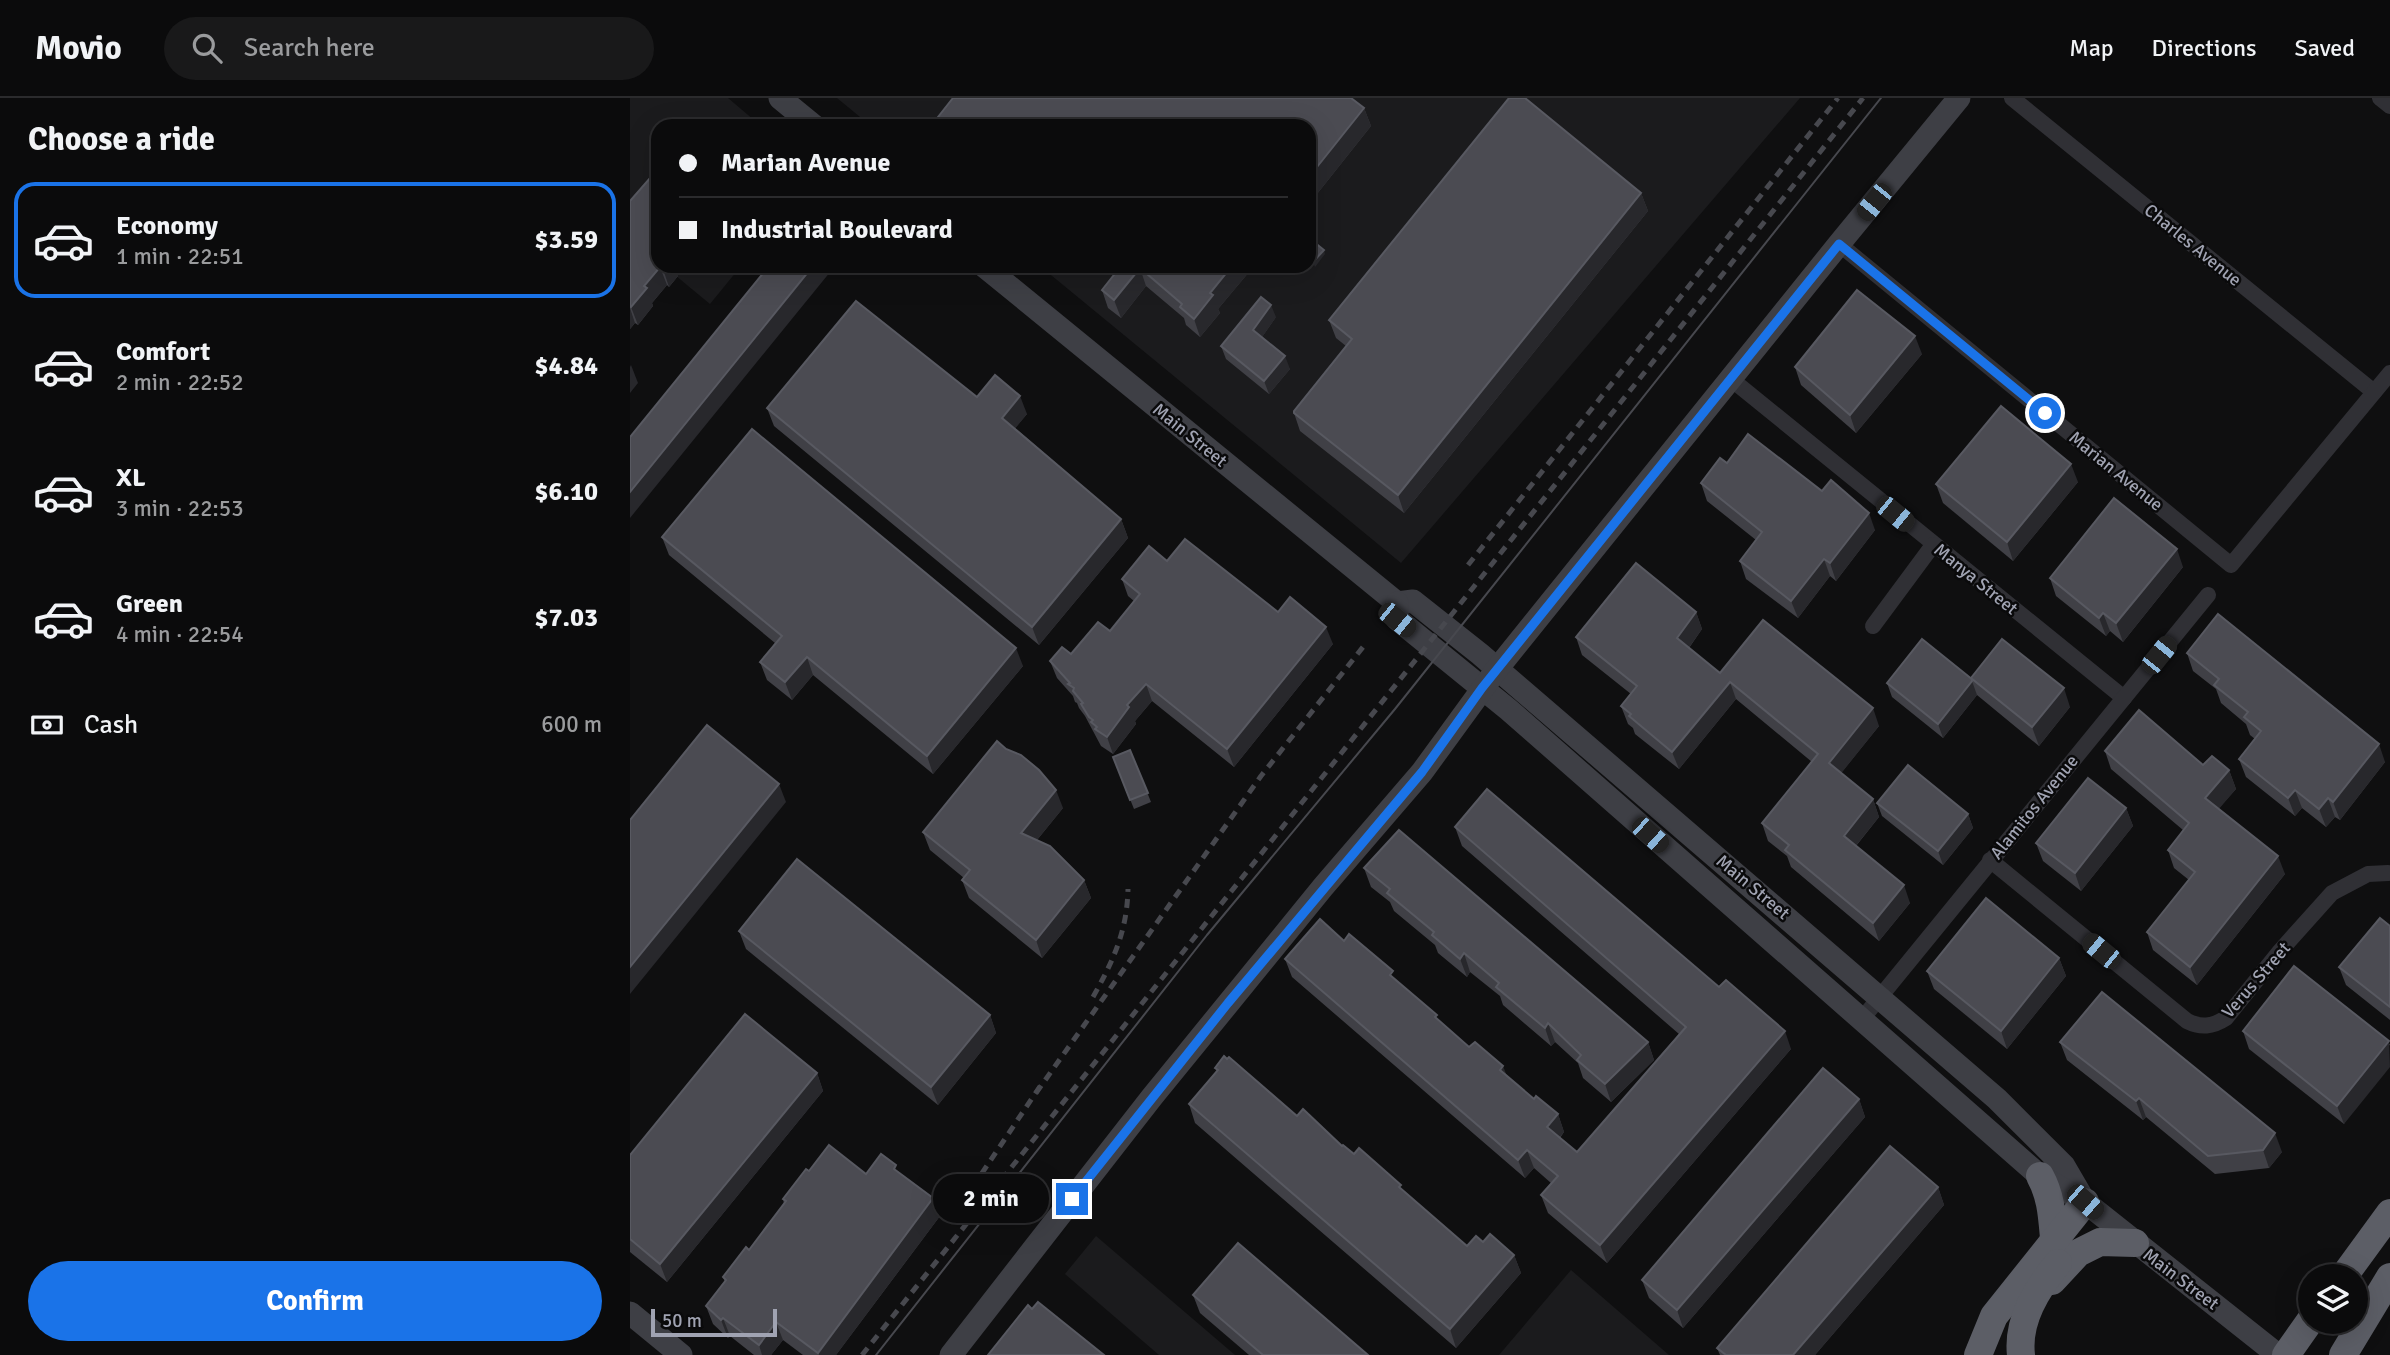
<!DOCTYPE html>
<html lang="en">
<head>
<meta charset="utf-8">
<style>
	body { margin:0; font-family:Signika,sans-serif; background:#19191a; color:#f1f3f6; height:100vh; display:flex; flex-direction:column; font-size:26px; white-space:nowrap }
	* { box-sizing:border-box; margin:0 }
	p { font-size:23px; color:#9a9b9d }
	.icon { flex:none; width:38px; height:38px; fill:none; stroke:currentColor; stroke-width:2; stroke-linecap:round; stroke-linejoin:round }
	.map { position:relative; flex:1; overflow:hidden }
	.drawer { display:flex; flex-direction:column; background:#0b0b0c; width:630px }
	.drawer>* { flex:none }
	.hud { position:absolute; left:21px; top:21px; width:665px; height:154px; border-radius:21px; box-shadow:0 7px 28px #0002,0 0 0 2px #2b2b2d; display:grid; align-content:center; height:154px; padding:0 28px; background:#0b0b0c }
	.fabs { position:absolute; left:1668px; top:1166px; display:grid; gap:14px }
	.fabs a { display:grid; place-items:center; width:70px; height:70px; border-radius:50%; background:#0b0b0c; box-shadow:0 7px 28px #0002,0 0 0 2px #2b2b2d; font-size:35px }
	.scale { position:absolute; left:21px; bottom:18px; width:126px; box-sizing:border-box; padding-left:7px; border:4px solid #a0a3b2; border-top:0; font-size:19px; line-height:24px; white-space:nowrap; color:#a0a3b2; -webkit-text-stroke:5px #0a0a0b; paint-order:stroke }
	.end { position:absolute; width:32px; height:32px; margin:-16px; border:9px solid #1a73e8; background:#fff; box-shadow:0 0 0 4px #fff }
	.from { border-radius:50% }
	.bubble { position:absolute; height:49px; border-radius:24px; background:#0b0b0c; box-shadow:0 7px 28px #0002,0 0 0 2px #2b2b2d; font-size:23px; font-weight:700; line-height:49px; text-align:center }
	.car { position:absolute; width:21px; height:42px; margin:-21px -10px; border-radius:9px; box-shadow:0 0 5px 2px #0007; background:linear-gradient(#222 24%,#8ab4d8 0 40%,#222 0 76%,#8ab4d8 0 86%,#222 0) }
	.hud b { display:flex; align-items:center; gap:24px; height:66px; font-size:26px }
	.hud b+b { border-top:2px solid #2b2b2d }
	.hud i { width:18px; height:18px; background:#f1f3f6 }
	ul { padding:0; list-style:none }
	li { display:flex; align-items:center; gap:21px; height:116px; margin:0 14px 10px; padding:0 14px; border:4px solid transparent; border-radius:21px }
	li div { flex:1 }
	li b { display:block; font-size:26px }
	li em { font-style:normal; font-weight:700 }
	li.on { border-color:#1a73e8 }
	li>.icon { width:63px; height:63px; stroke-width:1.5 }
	h2 { padding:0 28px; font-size:32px; line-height:84px }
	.pay { display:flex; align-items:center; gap:18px; height:77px; padding:0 28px; font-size:26px }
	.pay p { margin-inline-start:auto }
	.primary-button { display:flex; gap:14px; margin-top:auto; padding:14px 28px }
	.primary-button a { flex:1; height:80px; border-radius:42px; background:#1a73e8; color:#fff; font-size:28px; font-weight:700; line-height:80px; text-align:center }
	header { display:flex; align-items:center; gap:42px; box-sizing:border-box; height:98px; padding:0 35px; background:#0b0b0c; border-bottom:2px solid #2b2b2d }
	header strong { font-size:33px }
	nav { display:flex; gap:38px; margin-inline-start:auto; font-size:24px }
	.search { width:490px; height:63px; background:#19191a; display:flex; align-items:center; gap:18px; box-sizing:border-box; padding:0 24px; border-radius:38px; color:#9a9b9d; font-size:26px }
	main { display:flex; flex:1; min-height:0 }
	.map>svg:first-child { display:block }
</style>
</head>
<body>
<header>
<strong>Movio</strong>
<div class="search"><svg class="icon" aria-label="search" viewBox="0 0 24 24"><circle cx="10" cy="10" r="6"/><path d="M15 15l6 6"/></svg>Search here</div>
<nav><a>Map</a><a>Directions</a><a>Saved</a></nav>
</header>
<main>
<section class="drawer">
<h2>Choose a ride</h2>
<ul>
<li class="on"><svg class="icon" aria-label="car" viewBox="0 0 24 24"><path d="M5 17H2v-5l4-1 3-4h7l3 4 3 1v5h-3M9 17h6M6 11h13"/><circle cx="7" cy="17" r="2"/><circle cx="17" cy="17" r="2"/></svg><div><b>Economy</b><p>1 min · 22:51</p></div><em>$3.59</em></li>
<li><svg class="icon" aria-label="car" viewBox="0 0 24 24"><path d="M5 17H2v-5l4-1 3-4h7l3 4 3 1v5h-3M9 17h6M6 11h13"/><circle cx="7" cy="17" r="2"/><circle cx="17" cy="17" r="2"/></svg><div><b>Comfort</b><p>2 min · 22:52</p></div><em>$4.84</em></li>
<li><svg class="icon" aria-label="car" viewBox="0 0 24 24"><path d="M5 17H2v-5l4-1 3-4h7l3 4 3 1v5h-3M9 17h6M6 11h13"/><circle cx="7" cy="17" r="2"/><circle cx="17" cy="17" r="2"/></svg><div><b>XL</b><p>3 min · 22:53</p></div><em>$6.10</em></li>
<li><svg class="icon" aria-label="car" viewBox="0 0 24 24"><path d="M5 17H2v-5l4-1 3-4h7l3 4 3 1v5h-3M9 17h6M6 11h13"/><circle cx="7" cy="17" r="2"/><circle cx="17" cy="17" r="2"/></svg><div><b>Green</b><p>4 min · 22:54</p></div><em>$7.03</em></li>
</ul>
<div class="pay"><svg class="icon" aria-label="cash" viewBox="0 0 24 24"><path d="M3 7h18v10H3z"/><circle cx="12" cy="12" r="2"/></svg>Cash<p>600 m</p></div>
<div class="primary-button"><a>Confirm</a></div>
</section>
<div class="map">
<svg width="1760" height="1257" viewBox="0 0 1760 1257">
	<rect width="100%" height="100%" fill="#0f0f10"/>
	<g fill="#1b1b1d">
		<path d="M0 0H98L131 28H28V163L0 140Z"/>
		<path d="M207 0H1170L771 465 410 168H679V28H241Z"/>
		<path d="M34 168H111L80 206Z"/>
		<path d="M466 1138 605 1257H529L435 1176Z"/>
		<path d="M941 1172 1039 1257H869Z"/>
	</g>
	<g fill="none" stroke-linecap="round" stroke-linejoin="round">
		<g stroke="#303035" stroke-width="16">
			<path d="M1382 0 1744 294"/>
			<path d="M1750 0 1760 8"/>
			<path d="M1209 146 1601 467 1760 275"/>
			<path d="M1101 281 1494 600"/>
			<path d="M1243 528 1303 447"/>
			<path d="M1360 762 1557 923C1571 930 1582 929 1596 920L1650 853 1702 795 1738 776 1758 775"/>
			<path d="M1232 921 1578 497"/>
		</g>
		<g stroke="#3e3f45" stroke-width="23">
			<path d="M150 0 184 28"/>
			<path d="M354 168 767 505 783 503 850 556 1367 1001 1434 1068 1455 1104"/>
			<path d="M767 505V521L879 612 1410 1078 1455 1104 1648 1257"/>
			<path d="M0 1215 51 1257"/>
			<path d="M321 1257 522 999 693 789 792 674 867 571 1209 146 1329 0"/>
		</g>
		<g stroke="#5c5e66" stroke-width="28">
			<path d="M1410 1078C1421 1098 1422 1117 1424 1140"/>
			<path d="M1714 1178 1760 1115"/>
			<path d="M1422 1183 1448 1155 1470 1144 1505 1145"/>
			<path d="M1348 1257 1364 1218 1455 1104"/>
			<path d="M1391 1257C1387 1222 1407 1191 1428 1165"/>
			<path d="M1656 1257 1680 1223"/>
			<path d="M1713 1257 1760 1179"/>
		</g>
		<path stroke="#47484e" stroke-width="2" d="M246 1257 577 837 765 611 1251 0"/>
		<g stroke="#47484e" stroke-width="5" stroke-dasharray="9 7" stroke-linecap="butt">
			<path d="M838 467 1208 0"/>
			<path d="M463 899C483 863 497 834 498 791"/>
			<path d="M406 995 631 678 733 549"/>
			<path d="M334 1102 411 987"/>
			<path d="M232 1257 1233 0"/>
		</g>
	</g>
	<g fill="#404046">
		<path d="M734 10 741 28 683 101 679 97V28H301Z"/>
		<path d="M1011 95 1018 113 774 415 670 333 664 315 716 248 706 240 699 222Z"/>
		<path d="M0 103 48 178 39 189 37 187 22 205 23 208 8 227 5 225 0 231Z"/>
		<path d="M478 168H624L588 211 590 215 570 239 556 227 554 220 516 188 491 220 478 210 472 192 486 174Z"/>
		<path d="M646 219 632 239 660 271 639 296 596 261 591 248Z"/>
		<path d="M1292 256 1226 335 1171 287 1165 269Z"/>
		<path d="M347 299 397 316 385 330 491 421 498 440 409 547 144 328 137 310Z"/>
		<path d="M1097 365 1192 393 1245 432 1206 483 1200 478 1168 520 1116 481 1110 463 1126 442 1077 403 1071 385Z"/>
		<path d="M1448 384 1383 463 1313 405 1306 386Z"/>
		<path d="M32 439 393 568 303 676 183 577 162 602 137 582 130 564 145 545 39 457Z"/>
		<path d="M537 463 648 514 703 546 604 669 522 603 505 623 506 626 483 656 471 648 455 618 449 610 447 605 445 604 443 598 427 580 420 563 441 556 480 533 504 503 498 498 492 481Z"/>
		<path d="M1553 469 1493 544 1480 533 1476 538 1426 498 1420 480Z"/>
		<path d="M1066 514 1072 531 1059 550 1090 575 1249 628 1211 675 1243 701 1249 719 1226 748 1280 805 1249 843 1161 769 1157 758 1138 743 1132 725 1182 664 1106 601 1049 671 1005 636 1003 630 998 626 991 608 1001 596 952 557 946 539Z"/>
		<path d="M1557 555 1755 664 1710 722 1705 719 1696 729 1672 710 1665 718 1616 679 1609 661 1625 641 1620 637 1616 626 1591 605 1586 591 1563 573Z"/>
		<path d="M1341 580 1440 609 1409 648 1347 597 1313 640 1262 599 1257 585Z"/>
		<path d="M500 652 521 704 504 711 483 659Z"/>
		<path d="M1475 653 1573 667 1599 672 1606 691 1588 711 1655 776 1567 887 1523 852 1517 834 1559 782 1544 770 1538 752 1553 732 1481 671Z"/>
		<path d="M1247 705 1338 716 1343 730 1313 767 1252 718Z"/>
		<path d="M433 710 407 742 454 782 461 800 412 860 339 800 332 782 334 780 300 752 293 734Z"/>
		<path d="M1496 710 1503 728 1451 793 1413 763 1406 745Z"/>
		<path d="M825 729 1161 951 977 1165 918 1115 911 1097 921 1085 904 1070 895 1080 662 879 655 861 714 843 766 882 810 924 839 949 877 978 904 1001 928 1016 934 1034 930 1040 947 1054 1049 936 832 748Z"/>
		<path d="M734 770 1018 944 1024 962 981 1004 953 980 948 965 925 944 921 948 873 907 870 898 840 874 837 879 808 855 805 847 764 813 760 804 741 789Z"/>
		<path d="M1760 828V922L1716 887 1709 869Z"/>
		<path d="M109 833 360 917 366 935 308 1007 116 851Z"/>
		<path d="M1429 860 1436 878 1377 951 1304 891 1297 873Z"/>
		<path d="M1613 933 1760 946 1714 1026 1619 951Z"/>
		<path d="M1430 944 1652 1054 1639 1070 1585 1076 1516 1019 1513 1022 1437 962Z"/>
		<path d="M585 970 667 1018 724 1056 772 1092 837 1148 853 1144 884 1157 891 1175 826 1250 565 1025 559 1006 587 974Z"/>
		<path d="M187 975 193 993 37 1184 0 1154V1057Z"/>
		<path d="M1229 1001 1235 1019 1053 1230 1019 1200 1012 1182Z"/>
		<path d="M179 1073 236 1076 269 1075 303 1100 310 1118 206 1257H173L153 1242 141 1257H124L100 1238 98 1240 83 1226 76 1208 95 1184 93 1179 119 1152 154 1106 153 1101Z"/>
		<path d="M1308 1089 1314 1107 1185 1257H1090L1087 1250Z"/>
		<path d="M563 1197 738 1257H619L570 1215Z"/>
	</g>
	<g fill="#28282c">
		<path d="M734 10 741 28 683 101 679 89V79Z"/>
		<path d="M1011 95 1018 113 774 415 768 397Z"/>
		<path d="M694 152 695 156 685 169 683 164Z"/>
		<path d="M35 168H52L47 175 48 178 39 189 33 171Z"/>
		<path d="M183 168H205L0 420V394Z"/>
		<path d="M602 168H624L588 211 590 215 570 239 564 221 580 195Z"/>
		<path d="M30 169 37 187 22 205 23 208 8 227 1 209 14 188Z"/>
		<path d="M510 170 516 188 491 220 484 202Z"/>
		<path d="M641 207 646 219 628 245 623 232Z"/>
		<path d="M0 210 5 225 0 231Z"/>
		<path d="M1285 238 1292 256 1226 335 1220 317Z"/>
		<path d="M655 258 660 271 639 296 634 283Z"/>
		<path d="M1 267 8 285 0 295V269Z"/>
		<path d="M390 298 397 316 379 338 372 320Z"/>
		<path d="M1441 366 1448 384 1383 463 1377 444Z"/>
		<path d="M1239 415 1245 432 1206 483 1200 465Z"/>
		<path d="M491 421 498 440 409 547 402 529Z"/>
		<path d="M1547 451 1553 469 1493 544 1486 525Z"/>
		<path d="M1194 461 1200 478 1168 520 1161 503Z"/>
		<path d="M1066 514 1072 531 1053 558 1047 540Z"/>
		<path d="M1473 515 1480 533 1476 538 1469 520Z"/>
		<path d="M696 529 703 546 604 669 597 651Z"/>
		<path d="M386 550 393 568 303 676 297 658Z"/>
		<path d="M177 559 183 577 162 602 155 584Z"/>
		<path d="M1342 583 1347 597 1313 640 1308 626Z"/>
		<path d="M1100 584 1106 601 1049 671 1042 654Z"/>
		<path d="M516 586 522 603 505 623 506 626 483 656 477 639 497 607Z"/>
		<path d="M1434 590 1440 609 1409 648 1402 629Z"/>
		<path d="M1243 610 1249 628 1205 683 1199 665Z"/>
		<path d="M1749 646 1755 664 1710 722 1703 704Z"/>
		<path d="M1599 672 1606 691 1582 719 1575 700Z"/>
		<path d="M149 686 156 704 0 896V869Z"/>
		<path d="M426 692 433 710 398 753 391 735Z"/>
		<path d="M1665 692 1672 710 1665 718 1658 700Z"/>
		<path d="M1698 700 1705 719 1696 729 1689 711Z"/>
		<path d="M1243 701 1249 719 1220 755 1214 738Z"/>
		<path d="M1496 710 1503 728 1451 793 1445 775Z"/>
		<path d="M1338 716 1343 730 1313 767 1308 753Z"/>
		<path d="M1648 758 1655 776 1567 887 1560 869Z"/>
		<path d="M454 782 461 800 412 860 406 842Z"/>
		<path d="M1274 787 1280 805 1249 843 1243 825Z"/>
		<path d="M834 855 840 874 837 879 830 861Z"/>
		<path d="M1429 860 1436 878 1377 951 1371 933Z"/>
		<path d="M360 917 366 935 308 1007 301 989Z"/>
		<path d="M918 925 925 944 921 948 915 930Z"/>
		<path d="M1155 933 1161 951 977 1165 970 1147Z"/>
		<path d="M1759 943 1760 969 1714 1026 1707 1008Z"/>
		<path d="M1018 944 1024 962 981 1004 975 986Z"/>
		<path d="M873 968 880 986 870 972Z"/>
		<path d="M187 975 193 993 37 1184 30 1166Z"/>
		<path d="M1509 1000 1516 1019 1513 1022 1506 1003Z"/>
		<path d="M1229 1001 1235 1019 1053 1230 1047 1212Z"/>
		<path d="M928 1016 934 1034 923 1047 917 1029Z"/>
		<path d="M1645 1035 1652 1054 1639 1070 1633 1052Z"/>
		<path d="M897 1052 904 1070 895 1080 888 1062Z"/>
		<path d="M1308 1089 1314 1107 1185 1257H1163Z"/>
		<path d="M303 1100 310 1118 206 1257H189L188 1255Z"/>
		<path d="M884 1157 891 1175 826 1250 820 1231Z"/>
		<path d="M93 1220 100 1238 98 1240 91 1222Z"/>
		<path d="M146 1224 153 1242 141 1257H132L129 1247Z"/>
	</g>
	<g fill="#4b4b52" stroke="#585961" stroke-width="2">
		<path d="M323 0H721L734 10 679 79V28H454L451 25 449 28H301Z"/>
		<path d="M879 0H895L1011 95 768 397 664 315V313L722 241 699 222Z"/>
		<path d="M68 23 73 27 74 25 78 28H61L64 24 66 26Z"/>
		<path d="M28 71V168H35L33 171 30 169 14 188 17 190 1 209 0 208V103Z"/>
		<path d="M684 144 694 152 683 164 679 161V149Z"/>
		<path d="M139 168H183L0 394V339Z"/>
		<path d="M491 168H602L580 195 583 197 564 221 550 209 552 206 510 170 484 202 472 192Z"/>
		<path d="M1227 192 1285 238 1220 317 1165 269Z"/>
		<path d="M631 199 641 207 623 232 655 258 634 283 591 248Z"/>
		<path d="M226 203 347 299 365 277 390 298 372 320 491 421 402 529 137 310Z"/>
		<path d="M1371 308 1441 366 1377 444 1306 386Z"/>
		<path d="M122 331 386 550 297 658 177 559 155 584 130 564 152 538 32 439Z"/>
		<path d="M1118 336 1192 393 1201 382 1239 415 1200 465 1194 461 1161 503 1110 463 1132 434 1071 385 1090 360 1097 365Z"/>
		<path d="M1484 400 1547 451 1486 525 1473 515 1469 520 1420 480Z"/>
		<path d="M555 441 648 514 660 499 696 529 597 651 516 586 497 607 499 609 477 639 465 631 467 629 461 624 463 622 459 619 451 606 453 605 443 593 444 590 438 586 440 585 420 563 432 549 441 556 468 524 480 533 510 496 492 481 519 448 537 463Z"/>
		<path d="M1006 465 1066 514 1047 540 1090 575 1133 522 1243 610 1199 665 1243 701 1214 738 1274 787 1243 825 1155 752 1159 747 1132 725 1188 656 1100 584 1042 654 999 618 1001 616 991 608 1007 588 946 539Z"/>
		<path d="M1588 516 1749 646 1703 704 1698 700 1689 711 1665 692 1658 700 1609 661 1631 633 1614 619 1618 614 1584 587 1589 581 1557 555Z"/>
		<path d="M1292 541 1343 582 1341 580 1342 583 1308 626 1257 585Z"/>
		<path d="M1372 541 1434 590 1402 629 1341 580Z"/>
		<path d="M1509 612 1573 667 1582 658 1599 672 1575 700 1648 758 1560 869 1517 834 1565 774 1538 752 1559 725 1475 653Z"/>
		<path d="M77 627 149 686 0 869V722Z"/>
		<path d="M367 643 376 651 391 657 409 672 426 692 391 735 420 748 454 782 406 842 332 782 340 772 293 734Z"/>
		<path d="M500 652 518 695 500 702 483 659Z"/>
		<path d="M1278 667 1338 716 1308 753 1247 705Z"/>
		<path d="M1458 680 1496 710 1445 775 1406 745Z"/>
		<path d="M857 691 1089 889 1096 882 1155 933 970 1147 911 1097 928 1078 897 1052 888 1062 655 861 690 821 714 843 719 836 763 873 760 877 807 917 805 919 839 949 845 944 873 968 870 972 904 1001 906 998 928 1016 917 1029 947 1054 1056 929 825 729Z"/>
		<path d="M769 732 1018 944 975 986 947 962 951 957 918 925 915 930 866 889 869 885 834 855 830 861 802 837 804 834 757 795 760 791 734 770Z"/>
		<path d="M167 761 360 917 301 989 109 833Z"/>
		<path d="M1356 800 1429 860 1371 933 1297 873Z"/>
		<path d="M1750 820 1760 828V909L1709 869Z"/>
		<path d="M1664 868 1759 943 1707 1008 1613 933Z"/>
		<path d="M1472 894 1645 1035 1633 1052 1578 1058 1509 1000 1506 1003 1430 944Z"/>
		<path d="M115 916 187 975 30 1166 0 1141V1057Z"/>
		<path d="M594 958 597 961 599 959 667 1018 673 1011 712 1048 713 1047 724 1056 729 1050 771 1087 769 1089 837 1148 846 1138 853 1144 860 1136 884 1157 820 1231 559 1006 588 972 585 970Z"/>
		<path d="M1193 970 1229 1001 1047 1212 1012 1182Z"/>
		<path d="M199 1047 236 1076 251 1056 266 1067 264 1071 303 1100 188 1255 146 1224 129 1247 93 1220 91 1222 76 1208 96 1182 93 1179 116 1149 119 1152 156 1103 153 1101 176 1071 179 1073Z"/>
		<path d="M1260 1048 1308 1089 1163 1257H1096L1087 1250Z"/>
		<path d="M608 1145 738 1257H633L563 1197Z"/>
		<path d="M408 1204 474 1257H358L398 1207 402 1211Z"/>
	</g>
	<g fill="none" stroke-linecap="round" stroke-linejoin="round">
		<path stroke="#1a73e8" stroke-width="9" d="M442 1101 598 905 792 674 852 590 1209 146 1415 315"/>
	</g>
	<g text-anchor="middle" stroke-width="5" stroke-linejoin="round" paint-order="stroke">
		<g font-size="18" fill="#a0a3b2" stroke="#0a0a0b">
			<text transform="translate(1563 147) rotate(39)" y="6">Charles Avenue</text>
			<text transform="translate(560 337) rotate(39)" y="6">Main Street</text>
			<text transform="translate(1486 373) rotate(39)" y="6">Marian Avenue</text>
			<text transform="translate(1346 481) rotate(39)" y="6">Manya Street</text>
			<text transform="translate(1404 709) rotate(-51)" y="6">Alamitos Avenue</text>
			<text transform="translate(1123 789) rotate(40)" y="6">Main Street</text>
			<text transform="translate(1626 882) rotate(-49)" y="6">Verus Street</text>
			<text transform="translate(1551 1181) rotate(37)" y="6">Main Street</text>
		</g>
	</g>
</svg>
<div class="fabs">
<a><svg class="icon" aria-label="layers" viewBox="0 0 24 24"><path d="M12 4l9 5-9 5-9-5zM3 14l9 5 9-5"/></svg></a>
</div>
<div class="scale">50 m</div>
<i class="end from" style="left:1415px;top:315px"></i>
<i class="end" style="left:442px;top:1101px"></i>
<div class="bubble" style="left:303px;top:1076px;width:116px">2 min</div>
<i class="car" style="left:1244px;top:104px;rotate:219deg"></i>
<i class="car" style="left:1265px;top:416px;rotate:129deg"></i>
<i class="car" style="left:767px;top:522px;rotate:129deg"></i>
<i class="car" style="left:1529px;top:557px;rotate:39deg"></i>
<i class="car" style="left:1020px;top:737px;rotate:132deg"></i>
<i class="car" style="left:1471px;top:853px;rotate:309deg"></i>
<i class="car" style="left:1455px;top:1104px;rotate:131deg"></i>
<div class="hud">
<b><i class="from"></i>Marian Avenue</b>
<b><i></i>Industrial Boulevard</b>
</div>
</div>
</main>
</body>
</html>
